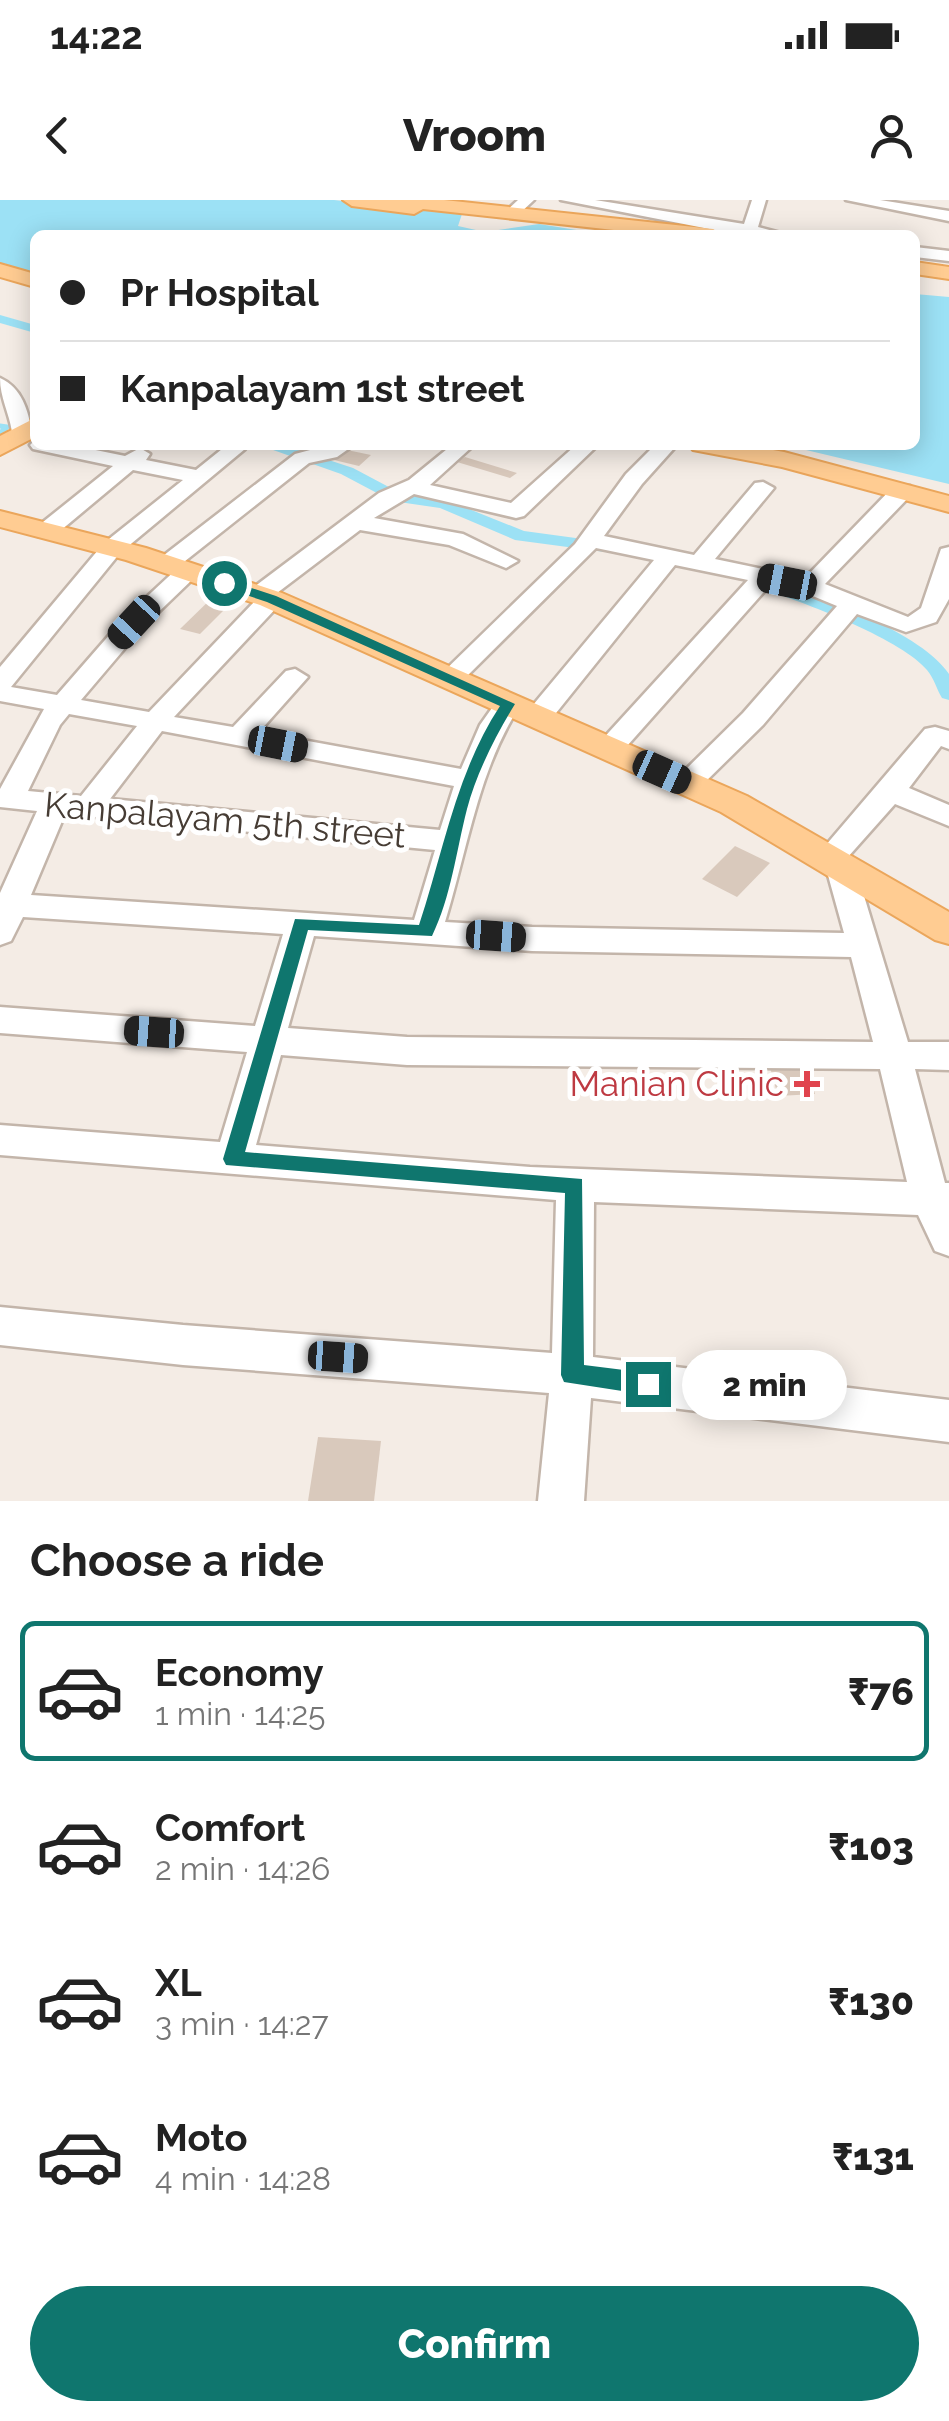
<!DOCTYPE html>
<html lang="en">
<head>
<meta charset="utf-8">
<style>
	body { margin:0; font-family:Raleway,sans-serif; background:#f2f2f2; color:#222; height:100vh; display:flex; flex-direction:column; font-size:38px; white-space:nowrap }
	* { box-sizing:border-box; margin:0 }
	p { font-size:32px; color:#767676 }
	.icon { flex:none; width:55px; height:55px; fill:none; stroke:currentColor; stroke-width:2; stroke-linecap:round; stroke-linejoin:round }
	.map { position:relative; height:1301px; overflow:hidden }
	.side { display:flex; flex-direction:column; background:#fff; flex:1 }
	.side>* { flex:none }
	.top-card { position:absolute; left:30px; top:30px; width:890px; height:220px; border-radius:15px; box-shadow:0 5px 25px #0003; display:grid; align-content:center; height:220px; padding:0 30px; background:#fff }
	.end { position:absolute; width:45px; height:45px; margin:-22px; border:12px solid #0f766e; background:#fff; box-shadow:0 0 0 5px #fff }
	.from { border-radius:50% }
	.bubble { position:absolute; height:70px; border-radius:35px; background:#fff; box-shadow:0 5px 25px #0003; font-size:32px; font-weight:800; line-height:70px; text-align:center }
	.car { position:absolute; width:30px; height:60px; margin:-30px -15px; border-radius:12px; box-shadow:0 0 8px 2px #0007; background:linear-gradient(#222 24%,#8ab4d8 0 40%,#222 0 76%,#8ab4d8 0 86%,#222 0) }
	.top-card b { display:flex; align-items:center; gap:35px; height:95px; font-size:38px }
	.top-card b+b { border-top:2px solid #e0e0e0 }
	.top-card i { width:25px; height:25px; background:#222 }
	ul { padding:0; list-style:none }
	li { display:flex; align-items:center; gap:30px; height:140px; margin:0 20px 15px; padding:0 10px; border:5px solid transparent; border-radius:15px }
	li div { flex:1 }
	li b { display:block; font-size:38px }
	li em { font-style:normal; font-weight:800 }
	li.current { border-color:#0f766e }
	li>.icon { width:90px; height:90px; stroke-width:1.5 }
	h2 { padding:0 30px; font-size:45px; line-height:120px }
	.cta { display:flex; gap:20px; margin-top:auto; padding:20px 30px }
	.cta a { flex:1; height:115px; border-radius:60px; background:#0f766e; color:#fff; font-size:40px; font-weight:800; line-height:115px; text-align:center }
	.status { display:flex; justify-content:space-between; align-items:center; height:70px; padding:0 50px; background:#fff; direction:ltr }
	.status svg { height:28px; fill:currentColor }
	header { display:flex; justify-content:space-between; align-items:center; height:130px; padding:0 30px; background:#fff; font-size:45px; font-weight:800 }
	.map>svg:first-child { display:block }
</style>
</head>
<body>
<div class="status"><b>14:22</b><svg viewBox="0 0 49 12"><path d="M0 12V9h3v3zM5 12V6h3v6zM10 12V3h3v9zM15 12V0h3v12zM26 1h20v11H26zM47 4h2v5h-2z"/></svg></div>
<header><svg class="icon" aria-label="back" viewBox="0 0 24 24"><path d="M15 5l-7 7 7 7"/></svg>Vroom<svg class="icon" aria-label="person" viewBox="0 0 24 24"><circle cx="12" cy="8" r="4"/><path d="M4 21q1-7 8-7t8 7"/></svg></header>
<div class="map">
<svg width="949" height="1301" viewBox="0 0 949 1301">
	<rect width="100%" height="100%" fill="#f4ece5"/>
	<g fill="#9ce1f5">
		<path d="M0 0H334L462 14 458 26 485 32 539 24 608 35H35V76L0 66Z"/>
		<path d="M915 94 949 97V284L785 245H915Z"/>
	</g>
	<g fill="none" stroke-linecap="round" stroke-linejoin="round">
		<path stroke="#9ce1f5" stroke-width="5" d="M0 226 7 227 0 233"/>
		<g fill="#9ce1f5" fill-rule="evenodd">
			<path d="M0 115 35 125V133L0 123Z"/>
			<path d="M259 245H283L353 268 402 294 449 301 524 331 605 342 614 347 605 352 515 340 440 308 392 301 341 274Z"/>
			<path d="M749 374C799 386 922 431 949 474V500L942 498C937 490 934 478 927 470 900 437 786 395 743 383V375Z"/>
		</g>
	</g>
	<g fill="#d9c9bc">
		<path d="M347 250 371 255 359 266 334 260Z"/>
		<path d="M465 257 517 273 510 278 457 262Z"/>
		<path d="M217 393 236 398 200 434 180 429Z"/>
		<path d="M735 646 770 663 737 697 702 679Z"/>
		<path d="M806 863 815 894 778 896 769 864Z"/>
		<path d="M318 1237 381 1241 374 1301H308Z"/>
	</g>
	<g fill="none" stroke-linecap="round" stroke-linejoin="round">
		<g stroke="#c3b5aa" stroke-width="5">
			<g id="minor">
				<path d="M518 0H534L519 14H509L506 11Z"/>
				<path d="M561 0H595L744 24 752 0H766L758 27 788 35H740Z"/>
				<path d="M846 0H880L949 11V21Z"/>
				<path d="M915 47 949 51V61L915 57Z"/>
				<path d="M0 178C22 188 28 210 32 232L29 236 22 238 12 232C9 212 0 198 0 178Z"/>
				<path d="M35 240V245H71L125 256 140 248 150 254 146 260 196 270 227 245H243L245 249 120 353 11 487 57 495 125 417 180 366H196L200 371 196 376 143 427 81 500 149 512 255 401 247 395 250 390 379 293 409 280 452 245H474L430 285 511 303 576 245H598L524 316 516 318 414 294 374 318 463 334 518 361 506 368 449 345 360 330 277 393 283 399 280 404 174 517 233 527 286 471 295 469 308 477 259 532 461 569 480 525 499 498H517L521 504C478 570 468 647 445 722L532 727 844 733 826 668 814 659 925 529 935 527 949 531V549L941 546 909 588 949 605V626L895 604 847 658 855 666 908 842H949V870L915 869 945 983H949V1056L935 1051 918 1015 594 1002 593 1157 949 1200V1242L591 1198 584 1301H538L549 1193 183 1165 0 1145V1107L183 1125 552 1153 556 1000 0 955V925L220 942 247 852 0 833V807L255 826 283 734 23 717 11 741 0 745V693L37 611 0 607V589L44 509 0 501V467L104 343 183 280 133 270 54 336H38L35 331 38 326 113 266 33 249 30 245ZM69 514 137 526 81 596 28 591 60 525ZM162 531 454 586 440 630 110 599ZM65 614 435 650 414 720 31 695ZM314 736 532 751 851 757 873 842 407 837 288 828ZM281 855 407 865 880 869 907 982 530 967 256 945Z"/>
				<path d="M329 245H354L337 257 309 263 175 369H159L155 364 159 359 295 254Z"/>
				<path d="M655 245H677L642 284 604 336 694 355 755 283 763 282 774 288 715 359 805 378 894 286H910L913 291 910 296 825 384 908 417 921 408 941 349 949 347V399L936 422 906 432 857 414 763 525 698 589H678L674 583 678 577 743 513 837 406 803 392 770 385 619 555H599L595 549 599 543 748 380 675 365 548 523H528L525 517 528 511 654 360 596 348 459 484 450 486 437 478 575 344 626 274Z"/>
			</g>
		</g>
		<g stroke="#eba65b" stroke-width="4">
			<g id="major">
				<path d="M343 0H444L713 29 723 35H659L423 9 414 14 352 6Z"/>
				<path d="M915 62 949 67V79L915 74Z"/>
				<path d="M0 64 35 74V87L0 77Z"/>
				<path d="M35 218V237L0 255V236Z"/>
				<path d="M689 245H745L784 252 949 296V312L782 267 693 250Z"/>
				<path d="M0 311 146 348 282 393 747 596 949 712V744L935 740 721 612 260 405 126 360 0 327Z"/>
			</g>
		</g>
		<use href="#minor" fill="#fff" fill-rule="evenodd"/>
		<use href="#major" fill="#ffcc92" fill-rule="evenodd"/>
	</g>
	<path fill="#0f766e" d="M224 379 276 396 515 504C496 535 476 574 467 609 456 652 451 697 432 736L308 730 245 952 582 979 584 1165 648 1173 656 1176 659 1184 656 1192 648 1195 564 1182 561 1175 565 993 226 965 223 959 295 719 419 725C444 650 456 573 500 506L267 402 219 386 217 383Z"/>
	<path fill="#e0444e" stroke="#fff" stroke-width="4" d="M802 869h10v10h10v10h-10v10h-10v-10h-10v-10h10z"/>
	<g text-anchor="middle" stroke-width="10" stroke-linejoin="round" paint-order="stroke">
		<g font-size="35" fill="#463c34" stroke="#fff">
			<text transform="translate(225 620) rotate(5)" y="12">Kanpalayam 5th street</text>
		</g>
		<g font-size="35" fill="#be3a42" stroke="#fff" text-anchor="end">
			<text x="784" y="896">Manian Clinic</text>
		</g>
	</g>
</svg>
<i class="end from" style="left:224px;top:383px"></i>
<i class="end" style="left:648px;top:1184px"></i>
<div class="bubble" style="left:682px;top:1150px;width:165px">2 min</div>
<i class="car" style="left:787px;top:382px;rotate:281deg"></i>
<i class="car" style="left:134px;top:422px;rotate:223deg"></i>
<i class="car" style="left:278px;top:544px;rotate:101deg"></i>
<i class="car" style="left:662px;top:572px;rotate:114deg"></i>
<i class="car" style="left:496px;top:736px;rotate:94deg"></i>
<i class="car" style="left:154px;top:832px;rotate:274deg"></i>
<i class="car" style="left:338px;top:1157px;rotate:94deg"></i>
<div class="top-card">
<b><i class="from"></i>Pr Hospital</b>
<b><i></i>Kanpalayam 1st street</b>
</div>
</div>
<section class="side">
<h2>Choose a ride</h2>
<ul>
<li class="current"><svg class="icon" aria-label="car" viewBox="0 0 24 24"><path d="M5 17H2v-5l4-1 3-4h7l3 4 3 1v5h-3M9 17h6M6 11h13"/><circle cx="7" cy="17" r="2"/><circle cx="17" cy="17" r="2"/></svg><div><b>Economy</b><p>1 min · 14:25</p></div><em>₹76</em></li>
<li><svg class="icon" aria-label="car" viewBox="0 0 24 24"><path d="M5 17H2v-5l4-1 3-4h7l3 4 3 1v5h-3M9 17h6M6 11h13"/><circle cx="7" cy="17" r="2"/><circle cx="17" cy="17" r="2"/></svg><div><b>Comfort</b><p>2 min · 14:26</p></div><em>₹103</em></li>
<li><svg class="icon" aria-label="car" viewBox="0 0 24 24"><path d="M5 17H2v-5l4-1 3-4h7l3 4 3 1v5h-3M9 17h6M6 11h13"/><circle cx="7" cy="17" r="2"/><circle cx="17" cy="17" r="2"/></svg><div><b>XL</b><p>3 min · 14:27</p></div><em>₹130</em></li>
<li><svg class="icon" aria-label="car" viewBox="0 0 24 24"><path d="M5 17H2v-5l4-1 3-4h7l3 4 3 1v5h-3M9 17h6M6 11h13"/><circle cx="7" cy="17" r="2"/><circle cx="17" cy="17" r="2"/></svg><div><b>Moto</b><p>4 min · 14:28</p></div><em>₹131</em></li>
</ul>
<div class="cta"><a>Confirm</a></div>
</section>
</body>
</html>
